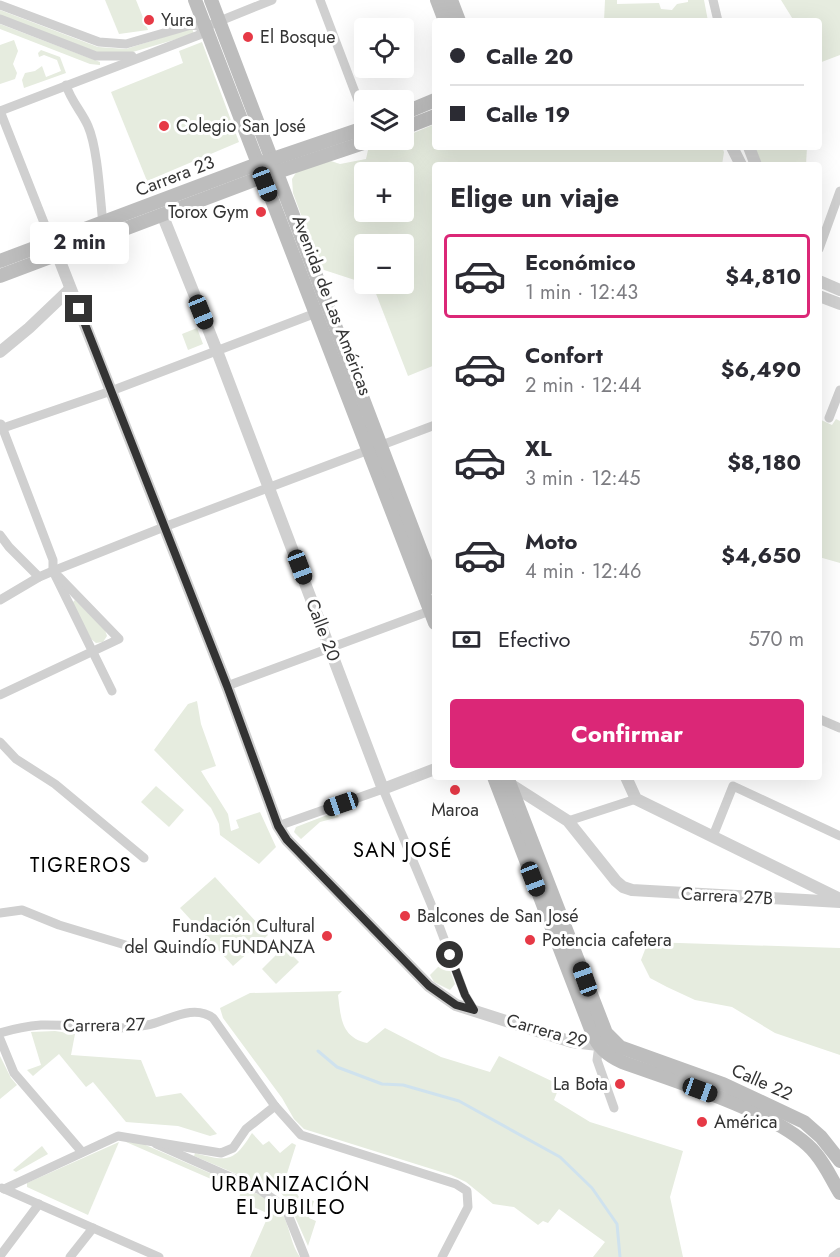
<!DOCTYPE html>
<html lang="es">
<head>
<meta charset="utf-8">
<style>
	body { margin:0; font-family:Jost,sans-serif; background:#f2f2f3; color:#2b2b33; height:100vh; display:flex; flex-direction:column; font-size:22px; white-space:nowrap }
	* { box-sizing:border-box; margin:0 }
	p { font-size:20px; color:#7c7c81 }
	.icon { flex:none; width:33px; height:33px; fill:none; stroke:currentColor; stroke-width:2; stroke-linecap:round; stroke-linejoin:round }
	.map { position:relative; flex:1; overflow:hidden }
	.drawer { position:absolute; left:432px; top:162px; width:390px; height:618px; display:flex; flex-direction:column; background:#fff; border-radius:6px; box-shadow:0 6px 24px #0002 }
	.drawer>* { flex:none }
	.guide { position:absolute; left:432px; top:18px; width:390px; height:132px; border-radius:6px; box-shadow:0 6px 24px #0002; display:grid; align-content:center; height:132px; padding:0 18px; background:#fff }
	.tools { position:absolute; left:354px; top:18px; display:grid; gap:12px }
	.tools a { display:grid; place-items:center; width:60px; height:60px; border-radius:6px; background:#fff; box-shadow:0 6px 24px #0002; font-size:30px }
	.end { position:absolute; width:27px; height:27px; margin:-14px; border:8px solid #333; background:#fff; box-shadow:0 0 0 3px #fff }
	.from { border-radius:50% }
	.bubble { position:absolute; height:42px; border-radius:6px; background:#fff; box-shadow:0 6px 24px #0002; font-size:20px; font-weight:700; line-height:42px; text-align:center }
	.car { position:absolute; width:18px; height:36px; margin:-18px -9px; border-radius:8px; box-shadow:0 0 4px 2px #0007; background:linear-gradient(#222 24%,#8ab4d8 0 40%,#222 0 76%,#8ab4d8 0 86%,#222 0) }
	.guide b { display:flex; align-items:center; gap:21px; height:57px; font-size:22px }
	.guide b+b { border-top:2px solid #e1e1e2 }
	.guide i { width:15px; height:15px; background:#2b2b33 }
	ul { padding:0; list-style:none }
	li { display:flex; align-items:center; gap:18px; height:84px; margin:0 12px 9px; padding:0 6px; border:3px solid transparent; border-radius:6px }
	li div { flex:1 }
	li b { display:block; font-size:22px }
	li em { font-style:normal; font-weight:700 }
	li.on { border-color:#db2777 }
	li>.icon { width:54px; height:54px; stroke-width:1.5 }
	h2 { padding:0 18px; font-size:27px; line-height:72px }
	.pay { display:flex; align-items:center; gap:15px; height:66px; padding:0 18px; font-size:22px }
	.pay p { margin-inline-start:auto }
	.cta { display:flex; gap:12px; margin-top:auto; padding:12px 18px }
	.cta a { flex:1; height:69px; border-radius:6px; background:#db2777; color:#fff; font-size:24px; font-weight:700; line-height:69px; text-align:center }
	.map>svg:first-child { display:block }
</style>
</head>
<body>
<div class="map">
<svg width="840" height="1257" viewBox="0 0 840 1257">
	<rect width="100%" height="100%" fill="#fff"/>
	<g fill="#e6ecdf" fill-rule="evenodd">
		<path d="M105 0H136L148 30 119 34Z"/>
		<path d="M605 0H617V4L659 3 661 9 672 10 677 4 688 2V0H704L708 21H604Z"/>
		<path d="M781 0H840V55L819 63V21H794Z"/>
		<path d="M0 10 98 47 126 49 192 28 194 34 126 54 97 52 0 16Z"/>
		<path d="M0 24 100 62V65L90 64 0 29Z"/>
		<path d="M14 40 18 51 13 64 17 73 15 79 0 84V45Z"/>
		<path d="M202 42 239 142 147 181 111 92 183 63 179 51Z"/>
		<path d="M41 50 60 57 66 73 24 88 22 80 25 73 35 71 42 66 46 77 61 71 57 60 44 55 39 57 38 53Z"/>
		<path d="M435 124V147H722L724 152 722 165H435V365L408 376 373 286 367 284H404V244H364V283L321 269 293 193 292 179 297 171 331 161 340 164 366 159 368 150 396 140H404V137ZM364 172H404V212H364Z"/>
		<path d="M755 147H807L806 165H762Z"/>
		<path d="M197 328 203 344 188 350 182 334Z"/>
		<path d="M819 419 832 425 836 419 840 421V563L819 557Z"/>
		<path d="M75 600 105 630 107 636 103 642 96 643 91 639 72 603Z"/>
		<path d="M197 701 201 724 216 766 201 771 228 814 231 831 239 828 236 820 260 812 276 847 259 864 220 835 219 824 211 808 154 750 188 704Z"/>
		<path d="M156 786 184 810 169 827 141 802Z"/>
		<path d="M335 812 339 817 320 822 301 839 294 832 296 827Z"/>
		<path d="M215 877 268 935 233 966 180 908Z"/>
		<path d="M648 942 840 948V1055L775 1033 732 1007 695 1000 667 987 650 978 641 960Z"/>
		<path d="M284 947 299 962 276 984 262 969Z"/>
		<path d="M446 959 455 984 450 990 434 982 430 975Z"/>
		<path d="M342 991 338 995C341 1018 341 1037 367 1043L385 1028 441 1057 490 1072 499 1056 560 1085 554 1100 590 1122 683 1151 670 1197 683 1257H593L605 1242 559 1209 548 1223 543 1221 538 1225 514 1207 493 1204 466 1182 451 1175 304 1129 294 1119 282 1098 223 1018 220 1008 250 993Z"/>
		<path d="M55 1031 75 1034 71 1055 141 1060 156 1097 181 1093 217 1134 210 1136 178 1126 126 1122 93 1082 86 1087 59 1054 33 1076 27 1070 41 1065 31 1032Z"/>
		<path d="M0 1056 11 1078 17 1085 0 1099Z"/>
		<path d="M252 1133 263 1145 269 1141 280 1153 292 1143 296 1145 283 1186 294 1189 299 1197 314 1201 309 1218 316 1221 308 1246 288 1201 281 1193 194 1156 195 1153C228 1162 234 1162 252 1133Z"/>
		<path d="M119 1142 88 1215 27 1187V1183Z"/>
		<path d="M126 1142 141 1143 260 1195C265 1199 272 1202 277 1207 290 1220 289 1242 300 1257H250L269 1214 238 1200 241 1192Z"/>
		<path d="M42 1146 48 1154 16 1172 13 1170Z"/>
	</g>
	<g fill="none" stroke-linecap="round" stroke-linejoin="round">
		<path stroke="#cfe2ee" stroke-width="3" d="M318 1051 337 1067 382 1084 403 1085 459 1101 560 1157 592 1188 617 1224 620 1257"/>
		<g stroke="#d0d0d0" stroke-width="9">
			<path d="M320 0 364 116"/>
			<path d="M713 0 718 21"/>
			<path d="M0 5 99 42 126 44 191 25 205 27"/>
			<path d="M0 19 96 56H132"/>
			<path d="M66 85C71 101 82 112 88 126 98 149 100 198 103 224"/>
			<path d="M0 111 199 35 205 27 272 0"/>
			<path d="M0 111 52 243"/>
			<path d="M819 249 840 191"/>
			<path d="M829 418 840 390"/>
			<path d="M1 424 53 560V571L112 691"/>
			<path d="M3 428 111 391 316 313"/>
			<path d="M0 535 9 547 39 577"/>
			<path d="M0 600 39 577 53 571 164 527 435 425"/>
			<path d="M227 686 435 609"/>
			<path d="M0 695 119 639 59 577"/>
			<path d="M819 719 840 728"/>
			<path d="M0 742 16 759 55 784 144 858"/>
			<path d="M568 821 636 799"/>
			<path d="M278 826 383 789 431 904 465 995 474 1010"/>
			<path d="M713 836 733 786 840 836"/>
			<path d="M0 913 22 910 59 925 132 947"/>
			<path d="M0 1033C13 1029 27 1026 41 1025 76 1024 112 1032 147 1025 168 1021 193 1003 213 1018L275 1106 301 1135 456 1184 467 1191 468 1207 442 1257"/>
			<path d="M0 1039 14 1073 82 1152"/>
			<path d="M599 1045 597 1060 614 1108"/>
			<path d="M156 1144 260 1190 285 1207 305 1257"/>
			<path d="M2 1188 159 1257"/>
			<path d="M4 1189 118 1136 221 1153 233 1148 246 1129 275 1106"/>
			<path d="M0 1256 39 1204"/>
			<path d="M70 1257 93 1228"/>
			<path d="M833 1257 840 1252"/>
		</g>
		<g stroke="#d0d0d0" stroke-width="12">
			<path d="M732 147 741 165"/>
			<path d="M749 147 756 165"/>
			<path d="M162 214 217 351 383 789 435 769"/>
			<path d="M54 246 227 686 278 826 287 840 429 986 456 1005 572 1042 607 1046"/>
			<path d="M819 281 840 290"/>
			<path d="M819 296 840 304"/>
			<path d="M0 352 29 328 70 289"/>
			<path d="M626 777 636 799 840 899"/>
			<path d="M510 784 568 821 616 881 623 887 632 890 840 902"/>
		</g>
		<g stroke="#bdbdbd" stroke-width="14">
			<path d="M195 0 435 623"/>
			<path d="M211 0 435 588"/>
			<path d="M437 0 445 21"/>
			<path d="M451 0 459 21"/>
			<path d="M404 113 435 100"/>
			<path d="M404 128 435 116"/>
			<path d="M0 261 252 166 364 128"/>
			<path d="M0 276 262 177 372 140"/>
			<path d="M494 777 592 1032C598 1047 607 1055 622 1062 671 1080 785 1114 816 1154 826 1166 832 1180 840 1193"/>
			<path d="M507 777 606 1033 620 1047 723 1084 804 1122 821 1137 840 1161"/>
		</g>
	</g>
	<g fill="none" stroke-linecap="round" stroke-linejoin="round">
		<path stroke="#333" stroke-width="8" d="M79 309 227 686 278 826 287 840 429 986 456 1005 474 1010 465 995 450 955"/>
	</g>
	<g fill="#e63946" stroke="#fff" stroke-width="2">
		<circle cx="149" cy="20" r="6"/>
		<circle cx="248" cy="37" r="6"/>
		<circle cx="164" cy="126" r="6"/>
		<circle cx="261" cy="212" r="6"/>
		<circle cx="455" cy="790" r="6"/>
		<circle cx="405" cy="916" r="6"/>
		<circle cx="327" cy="936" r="6"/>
		<circle cx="530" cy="940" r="6"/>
		<circle cx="620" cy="1084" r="6"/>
		<circle cx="702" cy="1122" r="6"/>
	</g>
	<g text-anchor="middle" stroke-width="6" stroke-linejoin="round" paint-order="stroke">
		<g font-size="18" fill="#333" stroke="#fff" text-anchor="start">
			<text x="161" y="26">Yura</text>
			<text x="260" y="43">El Bosque</text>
			<text x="176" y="132">Colegio San José</text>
			<text x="249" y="218" text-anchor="end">Torox Gym</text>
			<text x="455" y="816" text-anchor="middle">Maroa</text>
			<text x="417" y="922">Balcones de San José</text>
			<text x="315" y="932" text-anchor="end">Fundación Cultural<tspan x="315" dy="21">del Quindío FUNDANZA</tspan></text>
			<text x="542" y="946">Potencia cafetera</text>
			<text x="608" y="1090" text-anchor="end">La Bota</text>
			<text x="714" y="1128">América</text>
		</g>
		<g font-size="18" fill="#333" stroke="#fff">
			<text transform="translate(175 176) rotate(-21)" y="6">Carrera 23</text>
			<text transform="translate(332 305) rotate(69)" y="6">Avenida de Las Américas</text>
			<text transform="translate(323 630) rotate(69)" y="6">Calle 20</text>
			<text transform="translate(727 896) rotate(3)" y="6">Carrera 27B</text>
			<text transform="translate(104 1025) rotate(-1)" y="6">Carrera 27</text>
			<text transform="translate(547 1031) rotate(16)" y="6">Carrera 29</text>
			<text transform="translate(762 1082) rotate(24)" y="6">Calle 22</text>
		</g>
		<g font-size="20" letter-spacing="1.5" fill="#000" stroke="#fff">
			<text x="403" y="857">SAN JOSÉ</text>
			<text x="81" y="872">TIGREROS</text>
			<text x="291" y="1191">URBANIZACIÓN<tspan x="291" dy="23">EL JUBILEO</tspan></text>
		</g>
	</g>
</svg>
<div class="tools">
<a><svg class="icon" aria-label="locate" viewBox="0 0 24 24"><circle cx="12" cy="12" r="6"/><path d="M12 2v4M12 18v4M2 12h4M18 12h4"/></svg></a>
<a><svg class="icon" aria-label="layers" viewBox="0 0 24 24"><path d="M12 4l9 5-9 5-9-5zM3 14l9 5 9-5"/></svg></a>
<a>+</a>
<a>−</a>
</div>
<i class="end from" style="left:450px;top:955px"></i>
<i class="end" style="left:79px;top:309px"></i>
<div class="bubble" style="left:30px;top:222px;width:99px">2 min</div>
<i class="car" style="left:265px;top:184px;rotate:159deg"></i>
<i class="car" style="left:201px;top:312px;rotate:158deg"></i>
<i class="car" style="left:300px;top:567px;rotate:159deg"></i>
<i class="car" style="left:341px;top:804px;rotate:251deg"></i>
<i class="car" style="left:533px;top:879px;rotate:159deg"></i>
<i class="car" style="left:585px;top:979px;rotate:340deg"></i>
<i class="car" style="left:700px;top:1090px;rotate:110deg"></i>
<div class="guide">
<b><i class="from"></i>Calle 20</b>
<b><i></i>Calle 19</b>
</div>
<section class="drawer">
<h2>Elige un viaje</h2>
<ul>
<li class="on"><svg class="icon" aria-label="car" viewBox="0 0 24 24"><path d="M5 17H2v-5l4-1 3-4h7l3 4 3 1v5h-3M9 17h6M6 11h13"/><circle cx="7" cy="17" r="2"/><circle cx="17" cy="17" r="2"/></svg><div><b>Económico</b><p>1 min · 12:43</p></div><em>$4,810</em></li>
<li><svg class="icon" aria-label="car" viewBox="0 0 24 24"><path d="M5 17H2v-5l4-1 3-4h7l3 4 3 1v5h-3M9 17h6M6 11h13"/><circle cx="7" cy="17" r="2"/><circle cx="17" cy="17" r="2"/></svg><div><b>Confort</b><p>2 min · 12:44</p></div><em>$6,490</em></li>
<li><svg class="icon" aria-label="car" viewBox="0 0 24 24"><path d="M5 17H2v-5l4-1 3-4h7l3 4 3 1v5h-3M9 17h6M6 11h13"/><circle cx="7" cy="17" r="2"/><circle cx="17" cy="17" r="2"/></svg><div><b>XL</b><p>3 min · 12:45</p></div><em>$8,180</em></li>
<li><svg class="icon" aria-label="car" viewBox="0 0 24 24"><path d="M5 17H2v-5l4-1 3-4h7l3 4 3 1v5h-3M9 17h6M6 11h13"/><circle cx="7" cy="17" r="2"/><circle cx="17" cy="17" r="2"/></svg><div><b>Moto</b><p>4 min · 12:46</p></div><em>$4,650</em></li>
</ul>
<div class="pay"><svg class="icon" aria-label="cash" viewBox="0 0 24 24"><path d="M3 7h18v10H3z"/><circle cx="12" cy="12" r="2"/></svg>Efectivo<p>570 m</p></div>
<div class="cta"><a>Confirmar</a></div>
</section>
</div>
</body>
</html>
